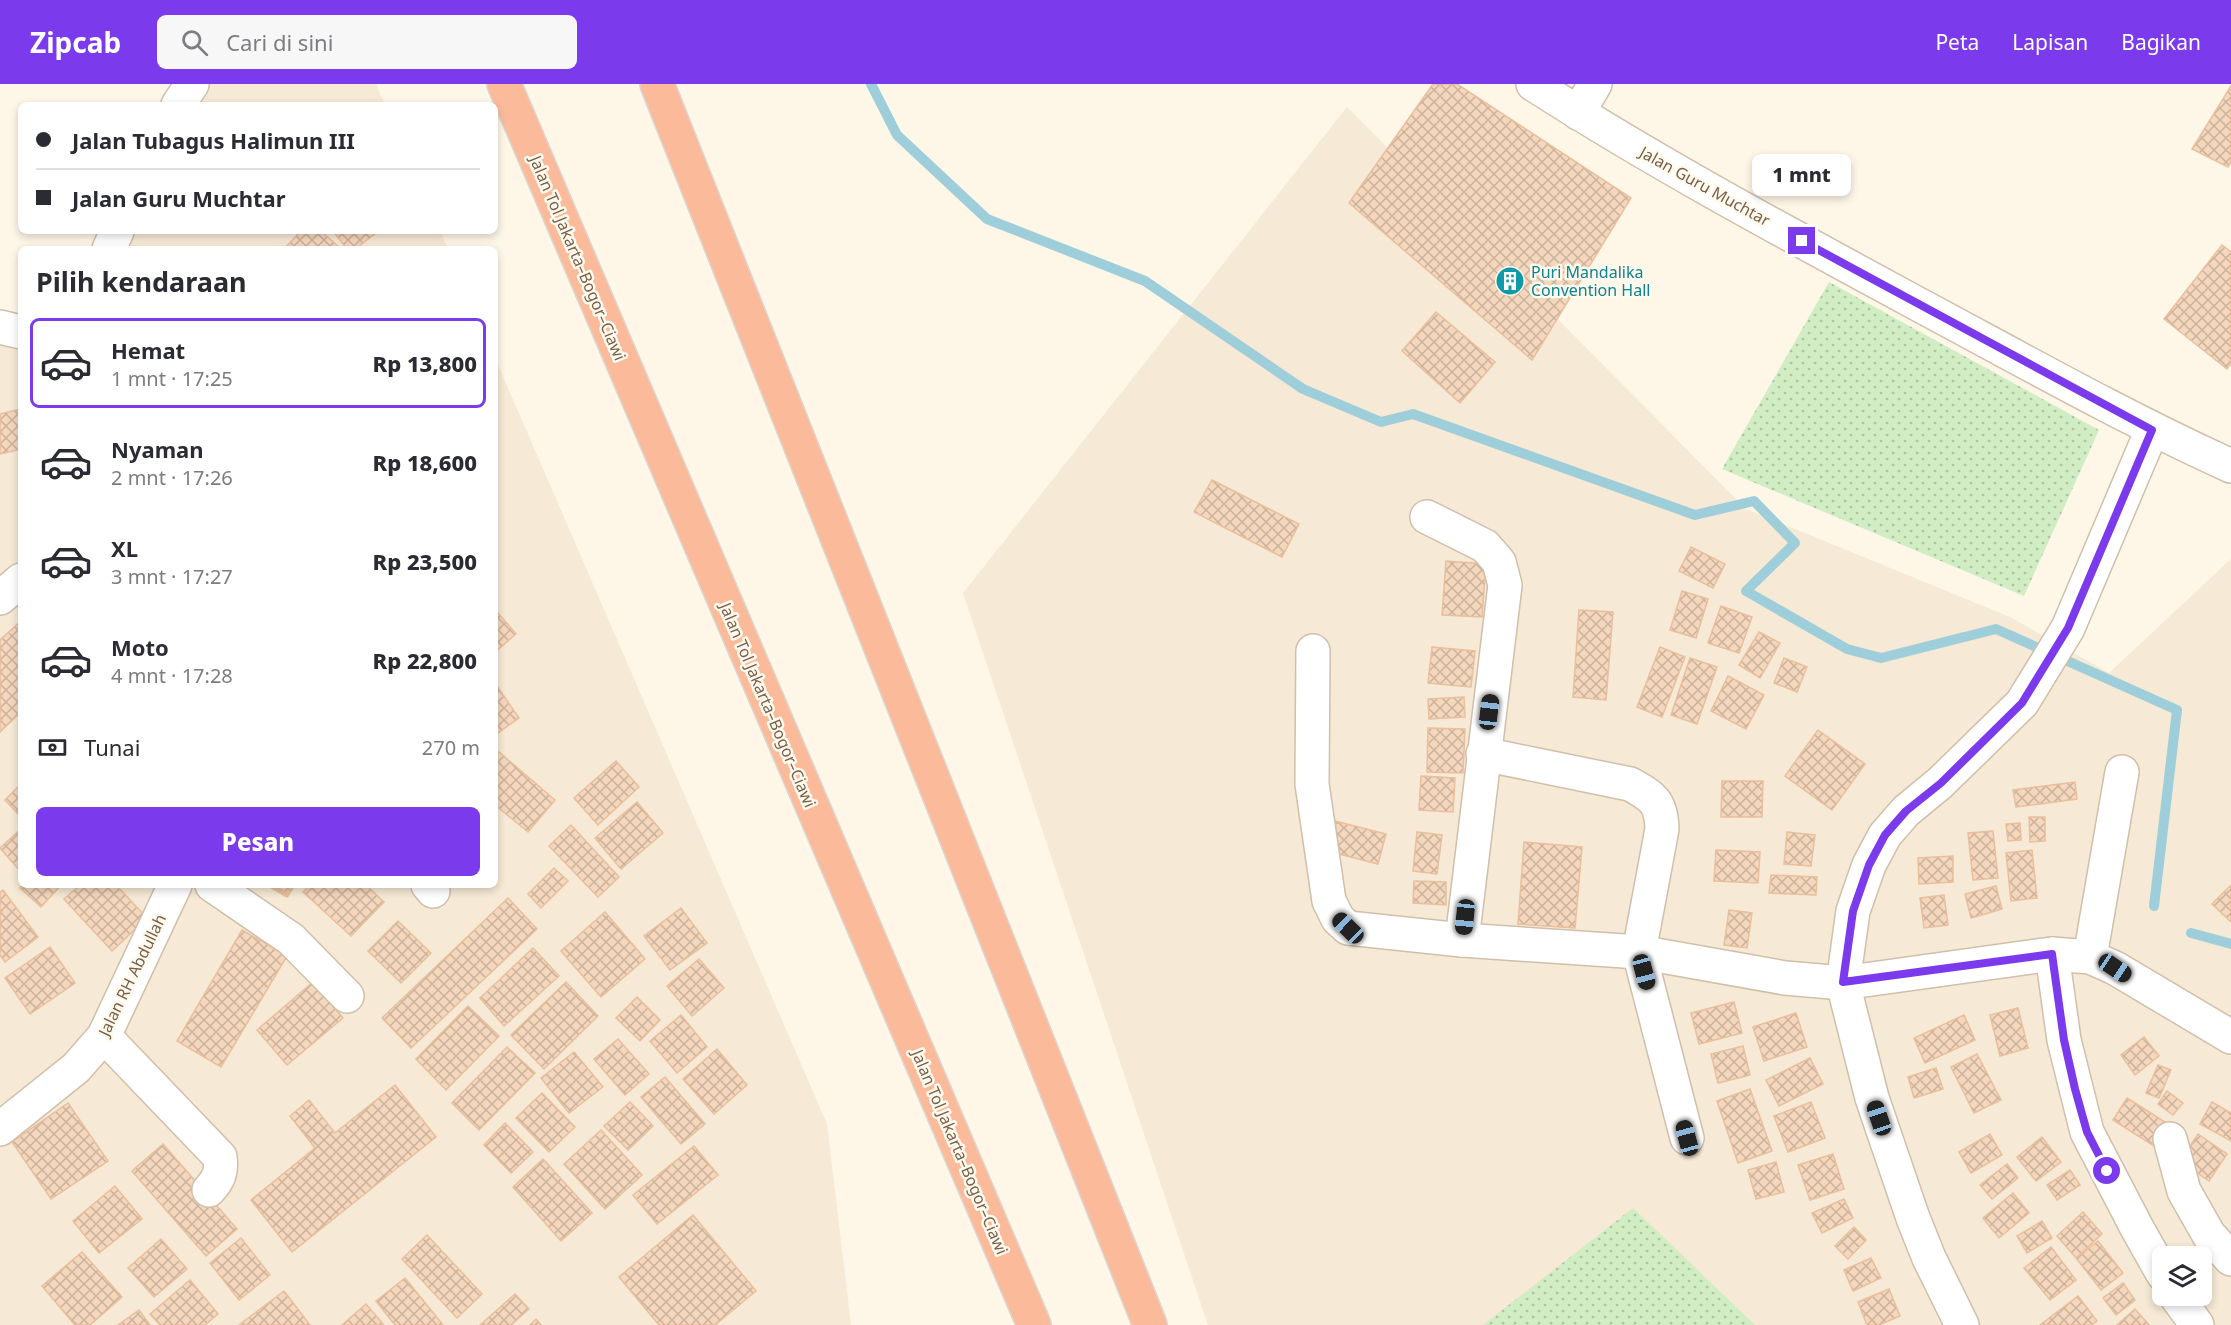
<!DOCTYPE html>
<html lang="id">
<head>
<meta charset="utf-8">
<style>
	body { margin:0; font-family:"Noto Sans",sans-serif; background:#f7f7f7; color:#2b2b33; height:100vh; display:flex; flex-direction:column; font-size:22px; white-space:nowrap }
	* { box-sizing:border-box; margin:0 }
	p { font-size:20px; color:#7c7c81 }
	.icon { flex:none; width:33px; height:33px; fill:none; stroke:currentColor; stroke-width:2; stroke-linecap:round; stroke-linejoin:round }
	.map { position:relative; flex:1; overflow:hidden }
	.drawer { position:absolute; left:18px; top:162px; width:480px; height:642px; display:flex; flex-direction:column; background:#fff; border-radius:9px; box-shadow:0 3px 9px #0003 }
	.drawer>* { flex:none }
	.top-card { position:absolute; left:18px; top:18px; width:480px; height:132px; border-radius:9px; box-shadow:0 3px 9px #0003; display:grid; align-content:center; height:132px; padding:0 18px; background:#fff }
	.buttons { position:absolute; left:2152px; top:1162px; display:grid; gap:12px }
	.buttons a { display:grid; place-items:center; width:60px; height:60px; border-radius:9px; background:#fff; box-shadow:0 3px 9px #0003; font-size:30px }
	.end { position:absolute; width:27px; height:27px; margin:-14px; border:8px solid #7c3aed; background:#fff; box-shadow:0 0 0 3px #fff }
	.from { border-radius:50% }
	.bubble { position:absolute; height:42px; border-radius:9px; background:#fff; box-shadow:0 3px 9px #0003; font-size:20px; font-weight:800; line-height:42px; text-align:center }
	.car { position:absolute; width:18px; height:36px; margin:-18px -9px; border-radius:8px; box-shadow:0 0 4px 2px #0007; background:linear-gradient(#222 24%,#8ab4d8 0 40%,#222 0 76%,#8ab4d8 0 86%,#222 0) }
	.top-card b { display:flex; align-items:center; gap:21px; height:57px; font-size:22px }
	.top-card b+b { border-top:2px solid #e1e1e2 }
	.top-card i { width:15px; height:15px; background:#2b2b33 }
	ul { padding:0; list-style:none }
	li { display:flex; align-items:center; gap:18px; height:90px; margin:0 12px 9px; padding:0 6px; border:3px solid transparent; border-radius:9px }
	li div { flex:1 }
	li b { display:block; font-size:22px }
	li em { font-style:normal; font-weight:800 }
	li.current { border-color:#7c3aed }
	li>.icon { width:54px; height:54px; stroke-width:1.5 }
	h2 { padding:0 18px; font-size:27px; line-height:72px }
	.pay { display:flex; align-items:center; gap:15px; height:66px; padding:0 18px; font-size:22px }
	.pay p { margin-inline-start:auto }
	.action { display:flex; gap:12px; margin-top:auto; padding:12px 18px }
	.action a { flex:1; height:69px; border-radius:9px; background:#7c3aed; color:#fff; font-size:24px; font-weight:800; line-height:69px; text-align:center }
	header { display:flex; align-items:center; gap:36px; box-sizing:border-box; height:84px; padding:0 30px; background:#7c3aed; color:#fff }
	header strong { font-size:28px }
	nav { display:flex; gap:33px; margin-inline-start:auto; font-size:21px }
	.search { width:420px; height:54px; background:#f7f7f7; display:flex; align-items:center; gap:15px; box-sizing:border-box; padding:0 21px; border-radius:9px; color:#7c7c81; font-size:22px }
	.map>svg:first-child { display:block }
</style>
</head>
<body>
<header>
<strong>Zipcab</strong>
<div class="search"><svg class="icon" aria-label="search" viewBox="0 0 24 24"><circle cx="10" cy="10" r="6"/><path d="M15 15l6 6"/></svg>Cari di sini</div>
<nav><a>Peta</a><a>Lapisan</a><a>Bagikan</a></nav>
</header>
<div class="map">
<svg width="2231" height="1241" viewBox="0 0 2231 1241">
	<defs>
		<pattern id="grass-dots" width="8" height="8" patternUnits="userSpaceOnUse" patternTransform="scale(1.5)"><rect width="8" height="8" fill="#d1edc4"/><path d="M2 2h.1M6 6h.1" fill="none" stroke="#aec3a1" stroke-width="1.8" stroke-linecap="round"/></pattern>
		<pattern id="building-cross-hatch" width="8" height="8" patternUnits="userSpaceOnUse" patternTransform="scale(1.5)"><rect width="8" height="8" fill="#f5d7bd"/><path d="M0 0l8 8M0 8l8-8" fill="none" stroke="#cbb29c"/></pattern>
	</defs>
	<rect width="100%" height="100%" fill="#fef6e7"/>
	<g fill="#f6e9d5" fill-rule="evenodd">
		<path d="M193 0H376L385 21H178Z"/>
		<path d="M1347 23 1746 425 2010 533 2109 589 2231 475V1241H1208L963 509ZM2163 1173H2202V1212H2163Z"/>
		<path d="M117 147H440L448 165H109Z"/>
		<path d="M0 241 21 246V801H495V274L827 1040 851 1241H0Z"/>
	</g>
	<g fill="url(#grass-dots)">
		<path d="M1829 198 2099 346 2024 512 1722 385Z"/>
		<path d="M1633 1124 1755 1241H1483Z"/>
	</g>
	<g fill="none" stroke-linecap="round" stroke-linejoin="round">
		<g stroke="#9fcedb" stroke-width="10">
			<path d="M871 0 897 51 987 135 1145 197 1303 305 1381 338 1413 330 1695 431 1754 417 1795 459 1746 507 1847 565 1881 574 1996 545 2177 626 2154 822"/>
			<path d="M2191 849 2231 860"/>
		</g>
	</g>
	<g fill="url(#building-cross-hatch)" stroke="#e9bf9c" stroke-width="1.5">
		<path d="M1433 0H1457L1631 114 1532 276 1349 119Z"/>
		<path d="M2231 2V78L2228 83 2192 65Z"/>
		<path d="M301 147H321L341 165H284Z"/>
		<path d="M333 147H375L376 149 355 165H347Z"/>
		<path d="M2222 161 2231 168V279L2227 285 2164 235Z"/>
		<path d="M1436 228 1495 278 1460 319 1402 267Z"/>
		<path d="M21 325V365L0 370V330Z"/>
		<path d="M1212 396 1299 440 1282 473 1194 428Z"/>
		<path d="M1691 463 1725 480 1713 504 1679 487Z"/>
		<path d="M1446 477 1486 480 1482 533 1442 531Z"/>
		<path d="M1682 507 1708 515 1696 554 1670 546Z"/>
		<path d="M1721 522 1752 533 1739 569 1708 559Z"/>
		<path d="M1579 526 1613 528 1606 616 1573 613Z"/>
		<path d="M498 529 516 550 495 568V531Z"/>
		<path d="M21 537V628L0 648V556Z"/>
		<path d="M1759 548 1780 559 1760 594 1739 581Z"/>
		<path d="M1432 563 1475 567 1471 603 1428 599Z"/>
		<path d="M1660 563 1685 573 1662 633 1637 623Z"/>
		<path d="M1690 574 1717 583 1697 640 1671 631Z"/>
		<path d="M1784 574 1807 583 1797 608 1774 599Z"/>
		<path d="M1728 592 1764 611 1746 645 1711 627Z"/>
		<path d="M495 599 519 634 495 651Z"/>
		<path d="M1464 613 1465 633 1429 635 1428 615Z"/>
		<path d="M1428 644 1465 645 1463 689 1427 688Z"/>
		<path d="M1818 646 1865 680 1832 726 1785 692Z"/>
		<path d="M499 668 555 716 528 748 495 721V673Z"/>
		<path d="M616 677 639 703 598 741 574 714Z"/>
		<path d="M1421 692 1455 694 1453 728 1419 726Z"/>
		<path d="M1722 697H1763L1762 733H1721Z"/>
		<path d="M2075 698 2077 715 2016 723 2013 706Z"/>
		<path d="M21 700V733L5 716Z"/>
		<path d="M637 718 663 749 621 785 595 754Z"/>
		<path d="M2029 733H2045V757L2030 758Z"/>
		<path d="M1335 737 1386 750 1378 780 1327 767Z"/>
		<path d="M2020 739 2021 756 2008 757 2006 740Z"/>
		<path d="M571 741 619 793 598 813 549 762Z"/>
		<path d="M21 745V788L0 764Z"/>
		<path d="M1993 747 1998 794 1973 796 1968 749Z"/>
		<path d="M1417 748 1442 751 1437 790 1413 787Z"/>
		<path d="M1787 748 1815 751 1811 782 1784 780Z"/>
		<path d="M1524 758 1582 763 1575 844 1518 840Z"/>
		<path d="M1716 766 1760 768 1758 799 1714 797Z"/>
		<path d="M2032 766 2037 814 2011 817 2006 769Z"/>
		<path d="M1953 772V798L1919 800 1918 774Z"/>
		<path d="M554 784 568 797 541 824 528 810Z"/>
		<path d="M1771 791 1817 793 1816 811 1769 809Z"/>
		<path d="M1414 797 1446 798V821L1413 819Z"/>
		<path d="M22 801H61L41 823 20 804Z"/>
		<path d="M80 801H116L147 834 112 867 64 815Z"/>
		<path d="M267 801H295L287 813Z"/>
		<path d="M267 801H291L285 812Z"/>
		<path d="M268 801H293L286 812Z"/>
		<path d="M270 801H294L288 812Z"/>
		<path d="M270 801H289L284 809Z"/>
		<path d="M271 801H294L288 811Z"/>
		<path d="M271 801H289L285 809Z"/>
		<path d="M274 801H291L287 809Z"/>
		<path d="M310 801H366L384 818 351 852 303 808Z"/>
		<path d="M2231 801V838L2212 820Z"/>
		<path d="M1996 802 2002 825 1971 834 1965 810Z"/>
		<path d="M3 806 38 853 5 878 0 871V808Z"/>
		<path d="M1944 811 1948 841 1924 844 1920 814Z"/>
		<path d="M508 814 537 845 411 964 382 934Z"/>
		<path d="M681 824 707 859 670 886 644 852Z"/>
		<path d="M1729 826 1752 829 1747 864 1724 861Z"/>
		<path d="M605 828 645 875 601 913 561 867Z"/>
		<path d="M398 837 431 869 401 899 368 867Z"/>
		<path d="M242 846 287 872 221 983 177 957Z"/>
		<path d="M50 863 75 899 30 930 5 894Z"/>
		<path d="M533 864 559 892 504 942 480 914Z"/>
		<path d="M699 875 724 904 692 932 667 902Z"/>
		<path d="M313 898 343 934 287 981 257 946Z"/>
		<path d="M566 898 598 932 544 985 511 951Z"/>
		<path d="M637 913 660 936 640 957 616 934Z"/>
		<path d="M1734 918 1742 949 1699 960 1691 929Z"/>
		<path d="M468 922 499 952 446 1006 416 975Z"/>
		<path d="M2018 924 2028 964 2000 972 1990 931Z"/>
		<path d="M1796 929 1807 963 1764 977 1753 943Z"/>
		<path d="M681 931 707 963 677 989 650 957Z"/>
		<path d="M1964 931 1975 956 1925 979 1914 954Z"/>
		<path d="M2144 953 2159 972 2135 991 2121 971Z"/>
		<path d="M618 955 649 990 625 1011 594 975Z"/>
		<path d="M1743 962 1750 991 1718 999 1711 970Z"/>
		<path d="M507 963 535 989 479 1046 452 1019Z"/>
		<path d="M717 965 747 1001 714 1030 683 995Z"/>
		<path d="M574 968 603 1003 569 1029 541 994Z"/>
		<path d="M1977 970 2001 1016 1974 1029 1951 983Z"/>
		<path d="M1810 974 1823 1000 1779 1022 1766 996Z"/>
		<path d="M2158 981 2171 986 2159 1014 2146 1009Z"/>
		<path d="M1936 984 1943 1005 1914 1014 1908 993Z"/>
		<path d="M665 993 705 1040 681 1060 641 1013Z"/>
		<path d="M395 1001 436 1053 292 1168 251 1116 315 1064 290 1032 309 1016 335 1049Z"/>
		<path d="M1750 1005 1772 1067 1738 1079 1717 1017Z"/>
		<path d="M2167 1007 2183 1019 2173 1031 2158 1020Z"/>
		<path d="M542 1009 575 1043 549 1068 516 1034Z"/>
		<path d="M2127 1014 2168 1040 2154 1062 2113 1036Z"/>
		<path d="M630 1018 653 1042 628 1066 604 1042Z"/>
		<path d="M1811 1018 1825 1054 1788 1068 1774 1032Z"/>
		<path d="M2212 1018 2231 1029V1057L2200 1040Z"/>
		<path d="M68 1019 108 1077 51 1115 12 1058Z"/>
		<path d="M505 1039 533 1068 511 1089 484 1061Z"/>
		<path d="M601 1046 642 1091 605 1125 564 1080Z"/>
		<path d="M1990 1050 2002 1071 1971 1089 1959 1068Z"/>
		<path d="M2198 1050 2227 1070 2209 1097 2180 1077Z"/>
		<path d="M2042 1053 2061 1078 2036 1097 2017 1073Z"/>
		<path d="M163 1060 237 1145 206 1172 132 1087Z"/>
		<path d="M694 1062 718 1091 657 1140 633 1111Z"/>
		<path d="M1833 1070 1844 1105 1810 1116 1798 1081Z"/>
		<path d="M543 1075 592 1129 561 1157 513 1103Z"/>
		<path d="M1776 1078 1784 1108 1756 1115 1748 1086Z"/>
		<path d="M2007 1080 2018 1094 1992 1115 1980 1101Z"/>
		<path d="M2070 1086 2080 1101 2057 1116 2047 1101Z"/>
		<path d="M115 1102 142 1135 99 1169 73 1137Z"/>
		<path d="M2013 1109 2029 1129 1999 1154 1983 1134Z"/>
		<path d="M1844 1115 1853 1134 1822 1149 1812 1129Z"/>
		<path d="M2083 1128 2102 1150 2076 1174 2057 1152Z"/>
		<path d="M693 1131 756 1207 715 1241H659L619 1193Z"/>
		<path d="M2042 1137 2052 1154 2027 1169 2017 1152Z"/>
		<path d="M1854 1143 1866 1156 1848 1175 1835 1162Z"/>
		<path d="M427 1151 482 1210 457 1234 402 1175Z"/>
		<path d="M241 1154 270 1191 239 1216 210 1179Z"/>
		<path d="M161 1155 187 1185 154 1213 128 1184Z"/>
		<path d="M2098 1157 2123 1189 2101 1206 2076 1174Z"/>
		<path d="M2051 1163 2076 1196 2050 1216 2024 1184Z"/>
		<path d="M82 1168 122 1213 90 1241H75L42 1202Z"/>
		<path d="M1871 1174 1881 1194 1853 1207 1844 1186Z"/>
		<path d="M405 1194 443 1241H395L376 1217Z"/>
		<path d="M190 1196 218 1230 205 1241H160L150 1230Z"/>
		<path d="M2123 1199 2135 1216 2116 1231 2103 1214Z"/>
		<path d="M1889 1205 1900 1232 1879 1241H1867L1858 1218Z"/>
		<path d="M284 1207 310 1241H239Z"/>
		<path d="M515 1210 529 1225 511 1241H480Z"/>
		<path d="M2078 1212 2097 1237 2091 1241H2040Z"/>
		<path d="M366 1220 383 1240 381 1241H342Z"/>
		<path d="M2135 1225 2149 1241H2117Z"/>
		<path d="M139 1226 150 1241H118Z"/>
		<path d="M536 1235 541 1241H530Z"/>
	</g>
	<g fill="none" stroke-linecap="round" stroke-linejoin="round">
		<g stroke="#d0bfab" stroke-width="36">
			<g id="minor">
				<path d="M1533 0C1656 79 1785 148 1914 218 2019 274 2123 333 2231 382"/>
				<path d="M1578 29 1595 0"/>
				<path d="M0 243 21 248"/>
				<path d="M1427 433 1485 462 1499 478 1505 501 1462 856"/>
				<path d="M0 514 21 496"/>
				<path d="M1313 567 1312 700 1329 817 1338 835 1348 844 1462 856 1639 868 1785 894 1843 899 2052 870 2090 873 2115 884 2231 953"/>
				<path d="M1483 670 1630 700C1653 713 1661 717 1662 745L1639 868 1687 1054"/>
				<path d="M212 801 291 855 347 912"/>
				<path d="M428 801 433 807"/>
				<path d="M2052 870 2064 956 2087 1048 2137 1144 2163 1190"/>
				<path d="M2090 873 2122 688"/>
				<path d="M104 952 220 1073C222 1088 219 1095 209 1106"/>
				<path d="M2170 1055 2184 1107 2209 1151 2231 1175"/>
				<path d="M2176 1212 2197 1241"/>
				<path d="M1962 1241 1929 1174 1913 1134 1872 1014 1843 899 1853 827 1869 781 1885 751 1906 727 1940 699 2022 619 2068 544 2152 346"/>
			</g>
		</g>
		<g stroke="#d0bfab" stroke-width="36">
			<g id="tertiary">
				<path d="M178 21 192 0"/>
				<path d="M109 165 117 147"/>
				<path d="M0 1045 76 984 104 952 175 801"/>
			</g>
		</g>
		<g stroke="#dcd5d0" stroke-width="36">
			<g id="motorway">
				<path d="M504 0 1034 1241"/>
				<path d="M657 0 1150 1241"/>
			</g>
		</g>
		<use href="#minor" stroke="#fff" stroke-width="33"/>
		<use href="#tertiary" stroke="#fff" stroke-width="33"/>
		<use href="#motorway" stroke="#fbbb9a" stroke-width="33"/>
	</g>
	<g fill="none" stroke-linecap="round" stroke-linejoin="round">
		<path stroke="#7c3aed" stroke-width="8" d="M1802 157 2152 346 2068 544 2022 619 1941 699 1906 727 1885 751 1869 781 1853 827 1843 898 2052 870 2064 956 2075 1005 2087 1048 2107 1087"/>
	</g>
	<defs>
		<g id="building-disc" transform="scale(1.5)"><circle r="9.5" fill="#0f9aa8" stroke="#fffaee"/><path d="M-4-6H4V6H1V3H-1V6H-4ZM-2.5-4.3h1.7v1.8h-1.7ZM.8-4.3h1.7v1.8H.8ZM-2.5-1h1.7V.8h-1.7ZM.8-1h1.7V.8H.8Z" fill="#fff"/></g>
	</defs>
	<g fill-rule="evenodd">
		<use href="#building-disc" x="1510" y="197"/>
	</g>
	<g text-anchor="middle" stroke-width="5" stroke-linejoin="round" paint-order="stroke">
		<g font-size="16" fill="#795e49" stroke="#fffaee">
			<text transform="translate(1705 102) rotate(29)" y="6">Jalan Guru Muchtar</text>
			<text transform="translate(578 174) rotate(67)" y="6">Jalan Tol Jakarta–Bogor–Ciawi</text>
			<text transform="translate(768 621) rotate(67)" y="6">Jalan Tol Jakarta–Bogor–Ciawi</text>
			<text transform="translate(132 891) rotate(-64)" y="6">Jalan RH Abdullah</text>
			<text transform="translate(960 1068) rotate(67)" y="6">Jalan Tol Jakarta–Bogor–Ciawi</text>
		</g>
		<g font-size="16" fill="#0d838f" stroke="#fffaee" text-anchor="start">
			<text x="1531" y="194">Puri Mandalika<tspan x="1531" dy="18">Convention Hall</tspan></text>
		</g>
	</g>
</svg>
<div class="buttons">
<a><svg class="icon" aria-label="layers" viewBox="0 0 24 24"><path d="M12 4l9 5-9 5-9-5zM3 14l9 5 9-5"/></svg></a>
</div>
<i class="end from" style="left:2107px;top:1087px"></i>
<i class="end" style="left:1802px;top:157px"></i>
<div class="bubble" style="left:1752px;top:70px;width:99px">1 mnt</div>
<i class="car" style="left:1489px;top:628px;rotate:7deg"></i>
<i class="car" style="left:1465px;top:833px;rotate:186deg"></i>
<i class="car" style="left:1348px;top:844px;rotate:314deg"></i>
<i class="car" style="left:2115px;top:884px;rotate:124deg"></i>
<i class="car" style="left:1644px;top:888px;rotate:165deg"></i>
<i class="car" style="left:1879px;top:1034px;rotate:341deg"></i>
<i class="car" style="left:1687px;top:1054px;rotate:345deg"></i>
<div class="top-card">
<b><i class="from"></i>Jalan Tubagus Halimun III</b>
<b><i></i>Jalan Guru Muchtar</b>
</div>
<section class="drawer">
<h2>Pilih kendaraan</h2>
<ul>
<li class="current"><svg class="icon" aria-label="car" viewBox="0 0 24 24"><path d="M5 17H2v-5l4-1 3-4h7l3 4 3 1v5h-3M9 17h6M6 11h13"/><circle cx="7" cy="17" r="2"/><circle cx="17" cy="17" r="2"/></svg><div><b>Hemat</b><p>1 mnt · 17:25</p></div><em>Rp 13,800</em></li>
<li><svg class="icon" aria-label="car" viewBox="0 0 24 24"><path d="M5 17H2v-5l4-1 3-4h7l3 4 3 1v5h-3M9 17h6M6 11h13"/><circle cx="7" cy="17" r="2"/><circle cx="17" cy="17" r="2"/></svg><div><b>Nyaman</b><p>2 mnt · 17:26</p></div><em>Rp 18,600</em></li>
<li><svg class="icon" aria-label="car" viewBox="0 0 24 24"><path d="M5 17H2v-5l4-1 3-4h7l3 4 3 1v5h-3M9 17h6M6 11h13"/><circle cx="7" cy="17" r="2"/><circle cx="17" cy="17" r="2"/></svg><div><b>XL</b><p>3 mnt · 17:27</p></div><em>Rp 23,500</em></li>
<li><svg class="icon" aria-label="car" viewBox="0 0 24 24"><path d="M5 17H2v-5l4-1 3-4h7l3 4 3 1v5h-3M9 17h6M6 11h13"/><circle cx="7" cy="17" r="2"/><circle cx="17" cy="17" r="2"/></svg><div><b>Moto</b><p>4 mnt · 17:28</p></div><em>Rp 22,800</em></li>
</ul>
<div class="pay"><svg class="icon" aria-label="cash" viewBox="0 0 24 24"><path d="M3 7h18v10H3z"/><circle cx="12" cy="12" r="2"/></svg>Tunai<p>270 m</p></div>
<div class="action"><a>Pesan</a></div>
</section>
</div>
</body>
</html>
